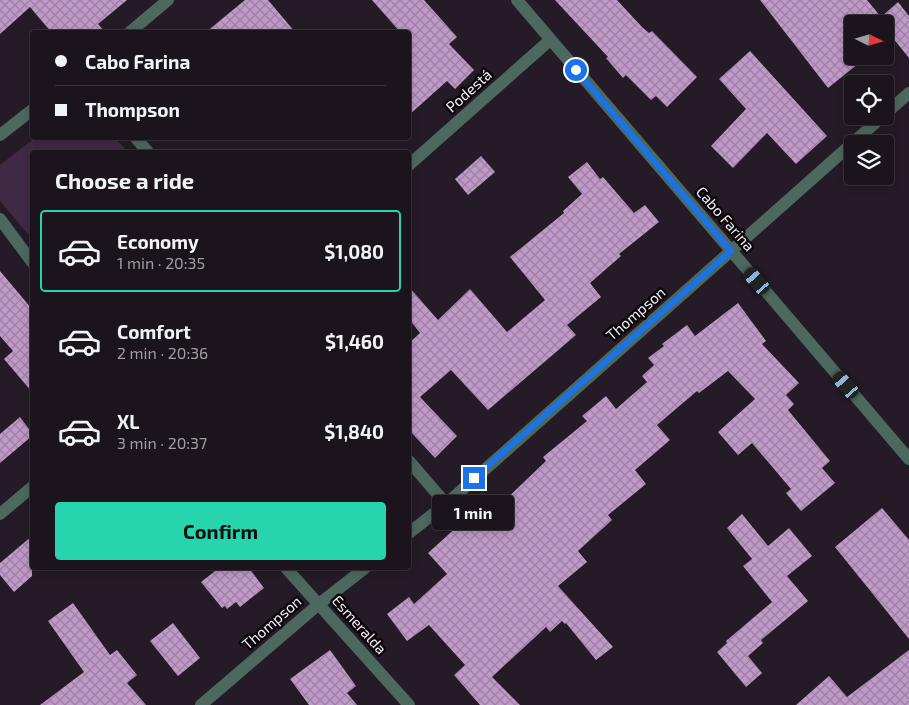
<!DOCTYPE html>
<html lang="en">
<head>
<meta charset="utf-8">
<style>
	body { margin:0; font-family:"Exo 2",sans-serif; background:#241d25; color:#f1f3f6; height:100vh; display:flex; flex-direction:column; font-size:19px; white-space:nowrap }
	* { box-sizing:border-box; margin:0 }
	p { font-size:16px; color:#a09ea3 }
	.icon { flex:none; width:28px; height:28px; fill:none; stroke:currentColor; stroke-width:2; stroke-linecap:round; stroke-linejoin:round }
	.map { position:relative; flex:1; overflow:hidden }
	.side { position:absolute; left:30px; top:150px; width:381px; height:420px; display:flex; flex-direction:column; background:#1b141c; border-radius:5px; box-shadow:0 2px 8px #0003,0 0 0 1px #39333b }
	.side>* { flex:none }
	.banner { position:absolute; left:30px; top:30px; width:381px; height:110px; border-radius:5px; box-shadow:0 2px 8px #0003,0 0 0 1px #39333b; display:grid; align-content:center; height:110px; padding:0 25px; background:#1b141c }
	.needle { width:32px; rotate:95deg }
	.fabs { position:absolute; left:844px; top:15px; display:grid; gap:10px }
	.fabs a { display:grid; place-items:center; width:50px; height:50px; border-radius:5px; background:#1b141c; box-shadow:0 2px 8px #0003,0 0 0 1px #39333b; font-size:25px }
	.end { position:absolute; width:22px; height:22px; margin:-11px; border:6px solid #1a73e8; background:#fff; box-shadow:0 0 0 2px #fff }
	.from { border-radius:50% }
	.bubble { position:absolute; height:35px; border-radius:5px; background:#1b141c; box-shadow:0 2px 8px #0003,0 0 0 1px #39333b; font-size:16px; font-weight:700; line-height:35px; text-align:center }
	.car { position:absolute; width:15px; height:30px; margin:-15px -8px; border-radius:6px; box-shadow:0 0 4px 1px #0007; background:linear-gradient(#222 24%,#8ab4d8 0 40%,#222 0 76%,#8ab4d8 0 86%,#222 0) }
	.banner b { display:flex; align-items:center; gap:18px; height:48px; font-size:19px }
	.banner b+b { border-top:1px solid #39333b }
	.banner i { width:12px; height:12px; background:#f1f3f6 }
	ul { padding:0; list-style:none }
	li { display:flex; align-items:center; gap:15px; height:82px; margin:0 10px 8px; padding:0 15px; border:2px solid transparent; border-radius:5px }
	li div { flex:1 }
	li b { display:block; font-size:19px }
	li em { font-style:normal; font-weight:700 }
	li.selected { border-color:#26d5ae }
	li>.icon { width:45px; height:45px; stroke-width:1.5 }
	h2 { padding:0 25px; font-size:22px; line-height:60px }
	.button { display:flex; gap:10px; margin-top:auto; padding:10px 25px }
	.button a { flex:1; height:58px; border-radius:5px; background:#26d5ae; color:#111; font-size:20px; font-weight:700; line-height:58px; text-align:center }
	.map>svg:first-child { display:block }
</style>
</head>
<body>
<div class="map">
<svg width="909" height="705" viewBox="0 0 909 705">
	<defs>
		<pattern id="building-cross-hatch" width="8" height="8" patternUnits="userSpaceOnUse" patternTransform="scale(1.25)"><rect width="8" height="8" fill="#bf99c7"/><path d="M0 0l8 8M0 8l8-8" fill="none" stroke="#9c81a2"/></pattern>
	</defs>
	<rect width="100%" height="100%" fill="#241b26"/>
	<path fill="#402944" d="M35 138H115L128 152H32V239L0 201V165Z"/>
	<g fill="url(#building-cross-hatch)">
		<path d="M0 0H127L98 24 105 32H51L30 7 0 34Z"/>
		<path d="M245 0H268L295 32H206Z"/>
		<path d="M372 0H424L457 37 449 44 474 70 455 89 447 81 409 115V32H400Z"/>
		<path d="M555 0H617L642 27 649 33 652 31 697 77 667 107 656 96 651 100 626 75 623 78 606 58 608 57Z"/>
		<path d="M760 0H867L881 17 898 2 909 16V58L892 37 885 43V24H852V56H868L828 88Z"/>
		<path d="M750 51 827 136 796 164 767 133 733 168 711 146 746 109 719 79Z"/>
		<path d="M481 156 495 172 468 195 455 179Z"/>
		<path d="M587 162 600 179 603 177 634 213 645 205 659 222 619 254 621 256 590 283 601 297 567 325 576 335 488 410 451 370 420 397 457 436 435 458 409 430V343L420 333 409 319V287L438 320 470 289 507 332 545 300 510 257 564 213 563 211 582 194 568 177Z"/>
		<path d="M0 271 32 309V392L4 359 13 351 0 336Z"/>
		<path d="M738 303 766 341 762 344 799 383 786 395 794 404 788 410 830 461 822 468 835 483 801 511 786 493 791 489 752 443 738 455 718 432 755 399 728 371 699 393 697 391 657 425 670 440 635 470 646 484 608 515 612 520 578 551 587 562 558 586 613 647 596 660 566 623 565 624 562 621 550 632 546 627 492 677 520 705H480L454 675 465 665 429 625 407 641 387 614 409 597 414 604 447 574 428 553 481 505 488 513 499 503 500 505 546 461 543 457 587 421 582 416 606 396 616 409 647 382 642 376 654 365 648 358 664 346 662 344 687 325 695 336Z"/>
		<path d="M20 417 32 433V436L0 463V434Z"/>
		<path d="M882 508 909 540V639L835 547Z"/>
		<path d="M742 514 768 546 789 528 812 556 787 576 808 601 761 640 763 643 748 656 762 673 746 687 717 652 727 643 726 641 772 602 743 566 752 559 727 528Z"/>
		<path d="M32 536V576L14 592 0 575V563Z"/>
		<path d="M219 568H249L264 588 240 607 236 602 227 609 225 606 222 608 201 582Z"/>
		<path d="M73 603 110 655 117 650 137 675 127 683 146 705H40L84 672 48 621Z"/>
		<path d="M173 623 200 658 178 676 150 641Z"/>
		<path d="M330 650 356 686 347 693 357 705H309L290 679Z"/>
		<path d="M909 650V705H796L829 676 847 697Z"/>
	</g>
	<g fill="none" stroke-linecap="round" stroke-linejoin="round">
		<g stroke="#4d685f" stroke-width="12">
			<path d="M517 0 909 459"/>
			<path d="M130 32 168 0"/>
			<path d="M885 114 909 93"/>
			<path d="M0 135 32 110"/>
			<path d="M136 138 148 152"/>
			<path d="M409 165 550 40"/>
			<path d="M0 219 32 262"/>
			<path d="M409 461 446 504"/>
			<path d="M0 514 32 487"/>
			<path d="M409 533 446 504 883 116"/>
			<path d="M286 568 409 705"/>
			<path d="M201 705 319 604 365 568"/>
		</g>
	</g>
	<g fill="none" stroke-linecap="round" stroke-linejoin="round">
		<path stroke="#1a73e8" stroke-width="6" d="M474 478 731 251 576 70"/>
	</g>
	<g text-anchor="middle" stroke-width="5" stroke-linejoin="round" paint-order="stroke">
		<g font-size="15" fill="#f6eff7" stroke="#0b070c">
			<text transform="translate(469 91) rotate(-42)" y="5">Podestá</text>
			<text transform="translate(725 219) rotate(49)" y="5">Cabo Farina</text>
			<text transform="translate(636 314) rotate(-41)" y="5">Thompson</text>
			<text transform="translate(272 623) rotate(-41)" y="5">Thompson</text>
			<text transform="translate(359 625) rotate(48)" y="5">Esmeralda</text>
		</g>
	</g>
</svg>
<div class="fabs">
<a><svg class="needle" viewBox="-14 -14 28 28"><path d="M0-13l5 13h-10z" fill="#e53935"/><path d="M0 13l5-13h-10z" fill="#a09ea3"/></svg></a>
<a><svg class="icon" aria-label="locate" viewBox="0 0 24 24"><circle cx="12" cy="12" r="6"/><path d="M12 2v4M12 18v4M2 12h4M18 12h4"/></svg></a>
<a><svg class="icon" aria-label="layers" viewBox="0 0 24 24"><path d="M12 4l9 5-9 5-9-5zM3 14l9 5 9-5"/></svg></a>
</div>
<i class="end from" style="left:576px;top:70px"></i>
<i class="end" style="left:474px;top:478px"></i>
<div class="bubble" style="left:432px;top:495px;width:82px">1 min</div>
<i class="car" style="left:757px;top:281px;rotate:319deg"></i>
<i class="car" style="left:846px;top:385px;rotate:319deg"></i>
<div class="banner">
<b><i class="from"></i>Cabo Farina</b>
<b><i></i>Thompson</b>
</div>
<section class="side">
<h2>Choose a ride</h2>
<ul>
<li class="selected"><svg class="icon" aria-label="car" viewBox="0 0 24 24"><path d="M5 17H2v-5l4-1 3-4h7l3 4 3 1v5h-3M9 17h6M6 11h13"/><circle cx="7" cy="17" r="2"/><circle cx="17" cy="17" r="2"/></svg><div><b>Economy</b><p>1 min · 20:35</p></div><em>$1,080</em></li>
<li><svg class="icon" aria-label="car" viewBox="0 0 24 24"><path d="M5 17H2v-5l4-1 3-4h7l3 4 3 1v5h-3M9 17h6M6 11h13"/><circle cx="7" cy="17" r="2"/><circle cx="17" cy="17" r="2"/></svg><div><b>Comfort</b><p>2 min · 20:36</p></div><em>$1,460</em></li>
<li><svg class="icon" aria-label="car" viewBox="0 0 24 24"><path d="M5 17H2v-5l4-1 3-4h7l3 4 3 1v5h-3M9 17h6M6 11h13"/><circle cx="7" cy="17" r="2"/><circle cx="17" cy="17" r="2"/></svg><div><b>XL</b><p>3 min · 20:37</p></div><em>$1,840</em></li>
</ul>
<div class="button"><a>Confirm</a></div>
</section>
</div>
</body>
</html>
